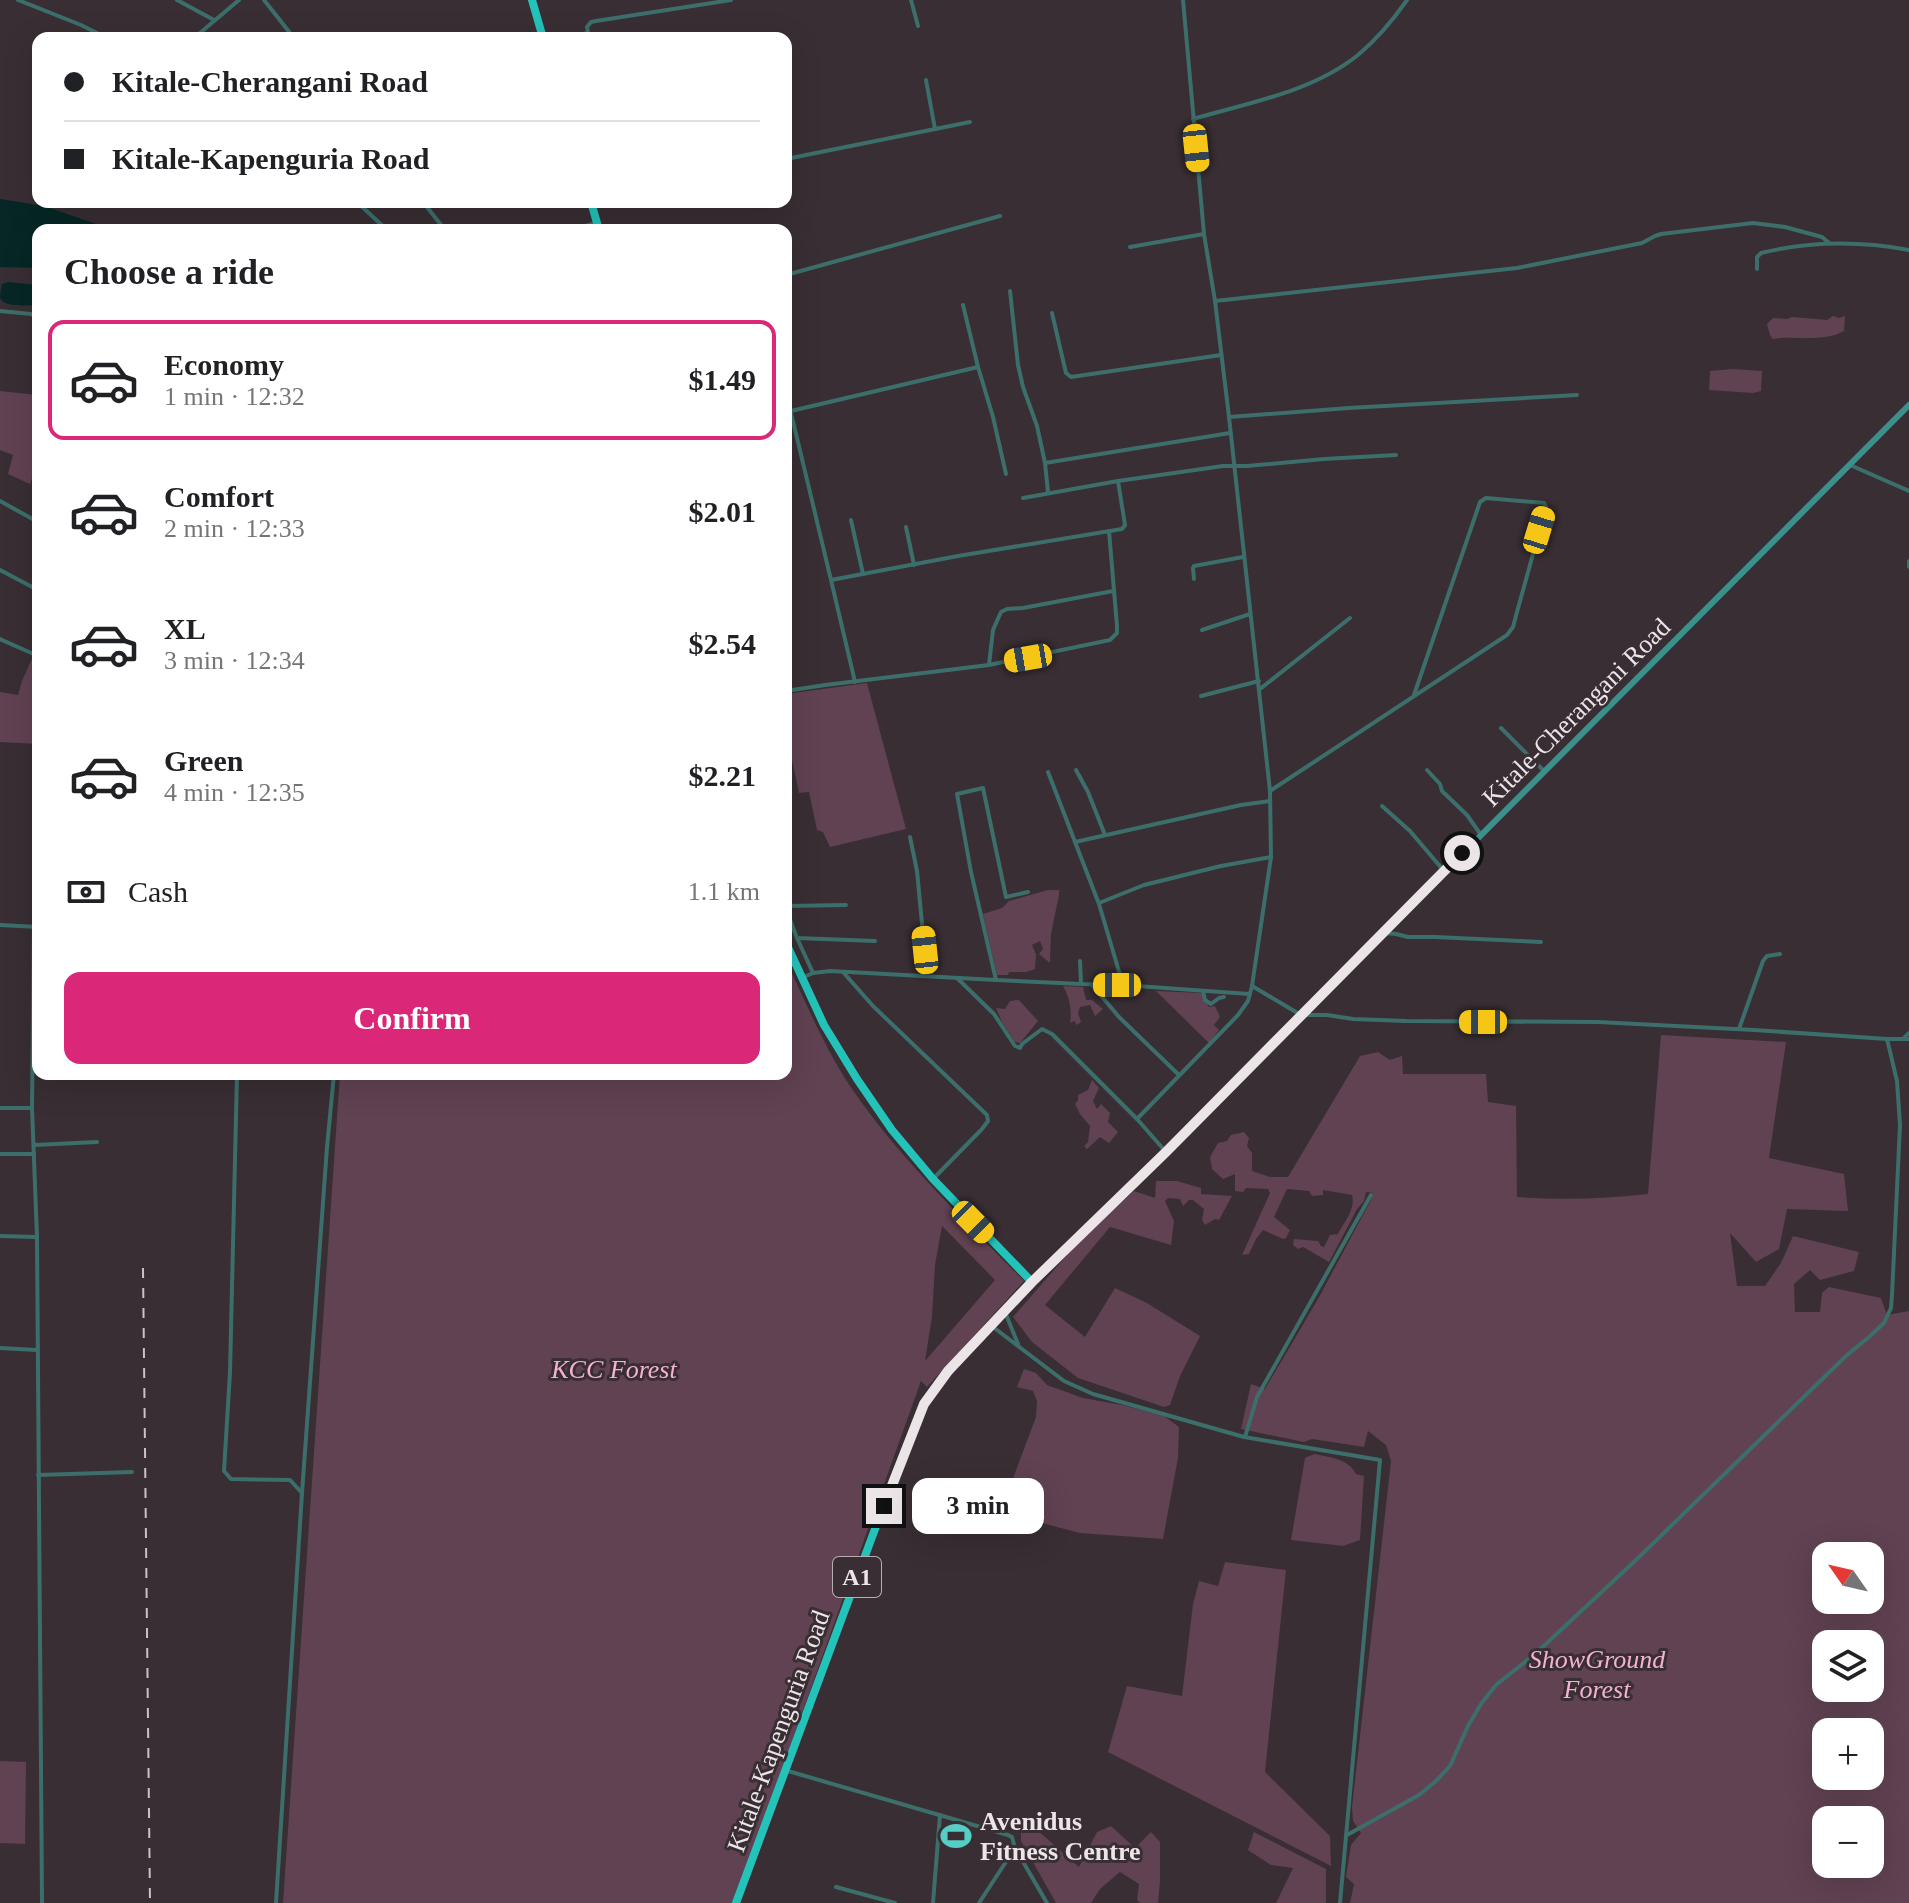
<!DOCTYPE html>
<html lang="en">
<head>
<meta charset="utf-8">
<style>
	body { margin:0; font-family:"Times New Roman",serif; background:#f6f6f6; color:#202124; height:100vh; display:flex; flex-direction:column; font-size:30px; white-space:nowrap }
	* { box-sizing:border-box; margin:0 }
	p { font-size:26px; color:#757577 }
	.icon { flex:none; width:44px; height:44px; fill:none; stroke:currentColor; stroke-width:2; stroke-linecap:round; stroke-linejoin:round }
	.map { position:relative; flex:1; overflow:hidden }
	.panel { position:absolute; left:32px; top:224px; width:760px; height:856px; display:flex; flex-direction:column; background:#fff; border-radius:16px; box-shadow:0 8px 32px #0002 }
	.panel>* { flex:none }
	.banner { position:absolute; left:32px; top:32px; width:760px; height:176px; border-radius:16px; box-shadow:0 8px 32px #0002; display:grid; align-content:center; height:176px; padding:0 32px; background:#fff }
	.needle { width:52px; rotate:304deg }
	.tools { position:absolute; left:1812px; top:1542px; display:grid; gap:16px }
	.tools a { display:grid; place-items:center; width:72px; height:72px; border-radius:16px; background:#fff; box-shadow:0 8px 32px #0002; font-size:40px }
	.end { position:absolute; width:36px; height:36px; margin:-18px; border:10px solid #ece5e8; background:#111; box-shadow:0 0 0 4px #111 }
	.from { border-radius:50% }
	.bubble { position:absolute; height:56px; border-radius:16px; background:#fff; box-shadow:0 8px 32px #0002; font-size:26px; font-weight:700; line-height:56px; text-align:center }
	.car { position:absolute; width:24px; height:48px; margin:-24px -12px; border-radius:10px; box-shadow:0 0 6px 2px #0007; background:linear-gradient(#f5c518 24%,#345 0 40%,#f5c518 0 76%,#345 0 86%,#f5c518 0) }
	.banner b { display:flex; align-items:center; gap:28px; height:76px; font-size:30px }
	.banner b+b { border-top:2px solid #e0e0e0 }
	.banner i { width:20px; height:20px; background:#202124 }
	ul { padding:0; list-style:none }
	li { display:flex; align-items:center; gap:24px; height:120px; margin:0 16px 12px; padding:0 16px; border:4px solid transparent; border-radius:16px }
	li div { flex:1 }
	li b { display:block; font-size:30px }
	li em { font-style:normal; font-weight:700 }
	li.current { border-color:#db2777 }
	li>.icon { width:72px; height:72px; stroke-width:1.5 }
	h2 { padding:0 32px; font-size:36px; line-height:96px }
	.pay { display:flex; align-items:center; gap:20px; height:88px; padding:0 32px; font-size:30px }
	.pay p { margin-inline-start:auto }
	.button { display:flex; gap:16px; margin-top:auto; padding:16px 32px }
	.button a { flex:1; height:92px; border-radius:16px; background:#db2777; color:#fff; font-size:32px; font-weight:700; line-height:92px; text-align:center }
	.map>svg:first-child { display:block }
</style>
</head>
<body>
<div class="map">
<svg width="1909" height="1903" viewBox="0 0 1909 1903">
	<rect width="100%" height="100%" fill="#382e33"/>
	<g fill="#604252" fill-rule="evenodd">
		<path d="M1833 316 1839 318 1845 316 1844 331C1822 343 1797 335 1773 339L1770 335 1767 324 1773 318 1787 319 1792 317 1827 320Z"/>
		<path d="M1733 369 1762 371 1761 391 1753 393 1709 390 1710 371Z"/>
		<path d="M0 391 38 395V461L30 484 8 474 13 455 0 450Z"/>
		<path d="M33 656 38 658V686H36L38 744 0 742V692L18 695 22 681Z"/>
		<path d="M867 683 906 829 830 847 823 832 817 830 809 792 799 793 786 731V694Z"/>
		<path d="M1048 890H1059V895L1051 934 1050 963 1039 954 1043 949 1040 941 1032 945 1036 954 1035 969 1026 972H1009L1008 975H997L983 914 1002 908 1009 901Z"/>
		<path d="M790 969C809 1010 827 1052 852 1089 901 1160 964 1220 1024 1281L927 1387 921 1381 734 1903H283L340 1074H786V972ZM942 1226 995 1280 925 1361 932 1317 935 1265Z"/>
		<path d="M1063 986 1083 987 1086 1000H1092L1103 1009 1095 1016 1090 1005 1080 1007 1078 1013 1081 1022 1077 1025 1074 1021 1070 1023C1072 1011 1070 998 1063 986Z"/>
		<path d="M1156 991 1201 993 1209 1007 1215 1006 1220 1017 1214 1025 1219 1030 1209 1043Z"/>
		<path d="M1019 1000 1038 1021 1020 1043 1015 1042 1002 1022 996 1008 1005 1009 1010 1001Z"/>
		<path d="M1661 1035 1786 1042 1769 1158 1844 1174 1848 1211 1787 1209 1779 1249 1756 1262 1730 1233 1737 1286H1765L1781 1263 1793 1236 1859 1252 1854 1271 1820 1280 1810 1270 1794 1284 1795 1312H1820L1822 1293 1829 1287 1881 1298 1887 1315 1909 1311V1903H1350L1354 1884 1346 1877 1351 1845 1361 1833 1353 1821 1352 1807 1391 1461 1386 1445 1368 1431 1364 1447 1312 1439 1304 1442 1241 1429 1251 1384 1265 1389 1318 1299 1371 1200 1373 1193 1366 1192 1364 1201 1357 1209 1329 1262 1303 1247 1298 1249 1293 1245 1294 1239 1318 1241 1321 1246 1324 1247 1330 1235 1338 1234C1344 1222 1356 1209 1352 1195L1323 1190V1195L1312 1196 1309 1191 1287 1189 1274 1217 1290 1230 1286 1238 1283 1239 1263 1230 1256 1239 1249 1254 1242 1255 1270 1193 1268 1189 1246 1188 1243 1192 1235 1191V1174L1223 1179 1212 1169 1210 1157 1218 1143 1227 1141 1231 1135 1244 1132 1249 1138 1247 1146 1252 1153V1171L1270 1177H1288L1360 1056 1378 1052 1390 1060 1402 1056 1403 1074H1486L1488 1102 1516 1106 1517 1197C1562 1200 1603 1199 1648 1194ZM1826 1556H1870V1600H1826ZM1826 1644H1870V1688H1826ZM1826 1732H1870V1776H1826ZM1826 1820H1870V1864H1826Z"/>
		<path d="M1092 1080 1099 1088 1093 1101 1097 1109 1101 1104 1110 1113 1108 1122 1118 1132 1109 1143 1100 1137 1087 1149 1084 1146 1088 1142 1090 1126 1080 1114 1075 1104 1078 1100V1095L1088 1090Z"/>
		<path d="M1156 1181H1177L1201 1188V1194L1232 1196 1219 1220 1215 1219 1205 1225 1202 1220 1204 1209 1193 1200H1189L1183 1206 1180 1199 1168 1198 1165 1201 1174 1221 1171 1245 1110 1227 1045 1305 1085 1337 1115 1288 1147 1303 1200 1336 1180 1376 1170 1405 1164 1407 1078 1378 1032 1342 1013 1317 1081 1239 1134 1191 1155 1198Z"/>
		<path d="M1024 1369 1036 1373 1047 1385 1083 1398 1122 1405 1164 1416 1179 1427 1178 1458 1163 1539 1080 1533 1003 1513 1006 1497 1036 1417 1037 1401 1033 1391 1017 1387Z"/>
		<path d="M1314 1454C1329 1457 1349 1459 1356 1474L1364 1476 1360 1540 1343 1546 1291 1540 1305 1458Z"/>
		<path d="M1225 1562 1286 1570 1265 1772 1330 1836 1331 1866 1108 1752 1127 1686 1182 1696 1193 1604 1199 1581 1218 1586Z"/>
		<path d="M0 1761 26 1762 25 1844 0 1843Z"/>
		<path d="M1021 1826 1036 1829 1079 1867 1097 1832 1111 1826 1135 1848 1151 1832 1160 1842V1882L1158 1903H1140L1137 1900 1139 1884 1120 1872 1100 1889 1091 1903H1056L1021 1841Z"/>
		<path d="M1254 1832 1326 1869V1903H1276L1293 1868 1271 1865 1248 1850Z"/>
	</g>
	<g fill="#062725">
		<path d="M0 199 44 206 99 225 106 230H38V268L0 267Z"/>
		<path d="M8 282 38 285V305C29 305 4 308 0 298 0 295 1 287 2 284Z"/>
	</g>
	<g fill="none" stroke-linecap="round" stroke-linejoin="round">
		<g stroke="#3c6f6b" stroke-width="4">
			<path d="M18 0 81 25 107 38"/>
			<path d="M177 0 214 20"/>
			<path d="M264 0 294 38"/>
			<path d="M911 0 918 26"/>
			<path d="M194 38 239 0"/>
			<path d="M563 38 588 33"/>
			<path d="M589 38 587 27 591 22 596 21 731 0"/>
			<path d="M926 80 935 129"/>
			<path d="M1193 119C1248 103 1312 92 1358 55 1377 39 1393 20 1407 0"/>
			<path d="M786 159 970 122"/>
			<path d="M357 202 387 230"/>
			<path d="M423 202 445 230"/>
			<path d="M594 206 607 202"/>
			<path d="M569 230 597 223"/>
			<path d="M1130 247 1204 234"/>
			<path d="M1757 269V257L1761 253C1810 241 1860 241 1909 250"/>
			<path d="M786 275 1000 216"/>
			<path d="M1010 291 1018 365 1023 387 1037 426 1045 463"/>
			<path d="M1215 301 1517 268 1642 243 1655 236 1661 234 1753 223 1785 227 1822 237 1829 243"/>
			<path d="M963 305 978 367"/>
			<path d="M0 311 31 314 38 318"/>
			<path d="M1052 313 1066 373 1071 377 1221 355"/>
			<path d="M786 392 831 580 958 556 1122 529 1125 525 1118 481"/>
			<path d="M791 411 978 367 993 417 1006 474"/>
			<path d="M1229 417 1349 408 1577 395"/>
			<path d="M1850 465 1909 491"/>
			<path d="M1048 492 1045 463 1230 433"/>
			<path d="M1023 498 1118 481 1223 466H1247L1324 459 1396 455"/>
			<path d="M0 501 38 522"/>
			<path d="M851 520 863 574"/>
			<path d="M906 527 914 565"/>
			<path d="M1909 561V567"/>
			<path d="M0 570 38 590"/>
			<path d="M1194 579 1193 568 1194 566 1243 557"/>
			<path d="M831 580 855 682"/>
			<path d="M1202 630 1250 614"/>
			<path d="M0 639 38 656"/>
			<path d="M989 665 993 630 1001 612 1007 609 1023 608 1113 591"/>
			<path d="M1260 689 1350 618"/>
			<path d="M786 691 825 685 989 665 1110 640 1117 633V626L1109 531"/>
			<path d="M1201 696 1259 681"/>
			<path d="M1501 728 1545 772"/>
			<path d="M1076 770 1088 792 1105 835"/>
			<path d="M1427 770 1440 784 1442 791 1467 815 1481 835"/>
			<path d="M1048 772 1099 904 1123 985 1081 984 1080 961"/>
			<path d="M1270 791 1507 635 1513 627 1517 612 1546 507 1544 503 1486 498 1480 502 1414 695"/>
			<path d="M1382 806 1410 831 1444 871"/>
			<path d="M910 837 917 871 927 976"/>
			<path d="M1075 842 1241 805 1270 801"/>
			<path d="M1099 903 1144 885 1221 866 1271 857"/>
			<path d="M786 906 846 905"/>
			<path d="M786 909 797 938"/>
			<path d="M0 925 38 927"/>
			<path d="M34 926 32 1108 37 1237 42 1903"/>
			<path d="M1385 933 1396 934 1408 937H1435L1541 942"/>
			<path d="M843 972 873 1006 987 1115 988 1121 982 1129 933 1179"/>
			<path d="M813 973 797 938 875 941"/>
			<path d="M804 977 813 973 830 971 996 980 971 872 957 794 983 788 1006 897 1028 892"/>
			<path d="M957 978 994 1014 1015 1046 1020 1048 1022 1044 1042 1029 1052 1034 1137 1119 1166 1152"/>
			<path d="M996 980 1081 984"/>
			<path d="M1092 985 1119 1017 1179 1075"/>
			<path d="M1123 985 1249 994"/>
			<path d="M1252 986 1301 1015H1327L1353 1019 1406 1021 1598 1022 1754 1030 1887 1039H1909"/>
			<path d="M1203 991 1205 1000 1211 1004 1219 998 1224 997"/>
			<path d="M1739 1029 1763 961 1767 956 1780 954"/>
			<path d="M1903 1039 1909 1033"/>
			<path d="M237 1074 230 1372 224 1471 231 1479 290 1480 302 1493"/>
			<path d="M0 1108H32"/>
			<path d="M1137 1119 1238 1015 1248 1001 1252 986 1271 857 1270 791 1229 417 1215 301 1204 234 1183 0"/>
			<path d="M34 1145 97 1142"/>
			<path d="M0 1154H34"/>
			<path d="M0 1236 37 1237"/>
			<path d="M1005 1312 1018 1344"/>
			<path d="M993 1327 1064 1381 1093 1394 1244 1437 1380 1460 1340 1903"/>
			<path d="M0 1348 37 1350"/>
			<path d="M1245 1437 1257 1397 1371 1195"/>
			<path d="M38 1475 132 1472"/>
			<path d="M788 1771 1008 1835 1012 1837 1015 1848 1047 1903"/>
			<path d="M1347 1835 1419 1795 1435 1782 1450 1766 1468 1726 1481 1704 1496 1685 1534 1655 1636 1560 1847 1355 1869 1337 1884 1323 1891 1308 1892 1295 1900 1125 1897 1081 1887 1039"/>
			<path d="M836 1887 895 1903"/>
			<path d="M276 1903 302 1493 327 1147 334 1074"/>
			<path d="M933 1903 940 1815"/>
			<path d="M979 1903 1015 1848"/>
		</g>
		<path stroke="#3a918b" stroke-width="6" d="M1032 1282 1166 1152 1909 405"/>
		<g stroke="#23c3ba" stroke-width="8">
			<path d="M532 0 543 38"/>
			<path d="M591 202 599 230"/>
			<path d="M736 1903 891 1486 924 1404 948 1371 1032 1282 933 1179 892 1130 857 1079 824 1025 786 943"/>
		</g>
		<path stroke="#cac2c5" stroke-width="2" stroke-dasharray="10 10" stroke-linecap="butt" d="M143 1268 150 1903"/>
	</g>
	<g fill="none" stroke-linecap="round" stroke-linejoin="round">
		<path stroke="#ece5e8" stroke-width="10" d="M884 1506 924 1404 948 1371 1032 1282 1166 1152 1462 853"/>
	</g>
	<defs>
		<g id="stadium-bare" transform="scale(2.4)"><path d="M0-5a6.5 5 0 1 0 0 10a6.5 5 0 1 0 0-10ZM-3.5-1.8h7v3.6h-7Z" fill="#55cec5" stroke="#382e33" stroke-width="2.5" paint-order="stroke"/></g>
	</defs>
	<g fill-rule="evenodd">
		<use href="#stadium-bare" x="956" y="1836"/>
	</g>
	<g text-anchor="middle" stroke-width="6" stroke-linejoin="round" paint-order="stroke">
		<rect fill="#382e33" stroke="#b6aeb2" stroke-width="2" x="833" y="1557" width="48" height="40" rx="6"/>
		<g font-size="24" font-weight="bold" fill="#ece5e8">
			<text x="857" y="1585">A1</text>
		</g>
		<g font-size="26" fill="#ece5e8" stroke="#382e33">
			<text transform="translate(1576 712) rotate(-45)" y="9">Kitale-Cherangani Road</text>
			<text transform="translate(778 1731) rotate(-70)" y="9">Kitale-Kapenguria Road</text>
		</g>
		<g font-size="26" font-style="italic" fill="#f5b0d4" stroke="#382e33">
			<text x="614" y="1378">KCC Forest</text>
			<text x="1597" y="1668">ShowGround<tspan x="1597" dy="30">Forest</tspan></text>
		</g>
		<g font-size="26" font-weight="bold" fill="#ece5e8" stroke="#382e33" text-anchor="start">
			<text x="980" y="1830">Avenidus<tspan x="980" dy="30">Fitness Centre</tspan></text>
		</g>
	</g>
</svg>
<div class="tools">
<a><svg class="needle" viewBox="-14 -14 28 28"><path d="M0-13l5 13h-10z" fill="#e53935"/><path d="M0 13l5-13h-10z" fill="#757577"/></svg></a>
<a><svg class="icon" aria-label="layers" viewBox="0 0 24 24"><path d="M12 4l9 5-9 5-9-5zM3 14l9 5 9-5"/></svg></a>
<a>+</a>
<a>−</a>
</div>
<i class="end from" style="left:1462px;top:853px"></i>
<i class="end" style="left:884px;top:1506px"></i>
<div class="bubble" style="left:912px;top:1478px;width:132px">3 min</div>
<i class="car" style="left:1196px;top:148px;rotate:174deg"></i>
<i class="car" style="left:1539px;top:530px;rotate:17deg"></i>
<i class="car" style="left:1028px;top:658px;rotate:260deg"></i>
<i class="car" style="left:925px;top:950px;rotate:354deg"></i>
<i class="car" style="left:1117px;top:985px;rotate:270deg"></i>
<i class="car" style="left:1483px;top:1022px;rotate:270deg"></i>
<i class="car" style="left:973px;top:1222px;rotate:135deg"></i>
<div class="banner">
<b><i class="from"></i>Kitale-Cherangani Road</b>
<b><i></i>Kitale-Kapenguria Road</b>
</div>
<section class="panel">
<h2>Choose a ride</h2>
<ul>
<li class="current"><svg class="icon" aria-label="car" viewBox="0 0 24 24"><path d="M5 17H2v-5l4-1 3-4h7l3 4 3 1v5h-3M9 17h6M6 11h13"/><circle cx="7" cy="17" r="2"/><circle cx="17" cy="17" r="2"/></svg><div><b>Economy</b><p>1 min · 12:32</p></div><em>$1.49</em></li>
<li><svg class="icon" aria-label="car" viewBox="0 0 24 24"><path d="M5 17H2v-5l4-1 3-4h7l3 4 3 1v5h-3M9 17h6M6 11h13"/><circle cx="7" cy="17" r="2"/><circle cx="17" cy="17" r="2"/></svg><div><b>Comfort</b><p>2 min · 12:33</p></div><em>$2.01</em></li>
<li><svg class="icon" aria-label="car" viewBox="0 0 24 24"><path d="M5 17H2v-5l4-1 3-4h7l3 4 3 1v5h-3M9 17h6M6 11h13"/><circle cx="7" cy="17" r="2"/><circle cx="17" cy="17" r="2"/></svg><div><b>XL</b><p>3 min · 12:34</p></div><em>$2.54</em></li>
<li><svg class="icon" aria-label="car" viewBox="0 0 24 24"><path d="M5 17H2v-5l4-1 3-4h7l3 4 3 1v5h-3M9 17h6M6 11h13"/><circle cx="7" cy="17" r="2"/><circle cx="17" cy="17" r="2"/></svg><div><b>Green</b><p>4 min · 12:35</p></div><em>$2.21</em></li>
</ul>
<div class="pay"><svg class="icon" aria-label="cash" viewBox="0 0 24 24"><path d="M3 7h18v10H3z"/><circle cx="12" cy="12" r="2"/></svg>Cash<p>1.1 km</p></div>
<div class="button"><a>Confirm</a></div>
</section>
</div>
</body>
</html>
